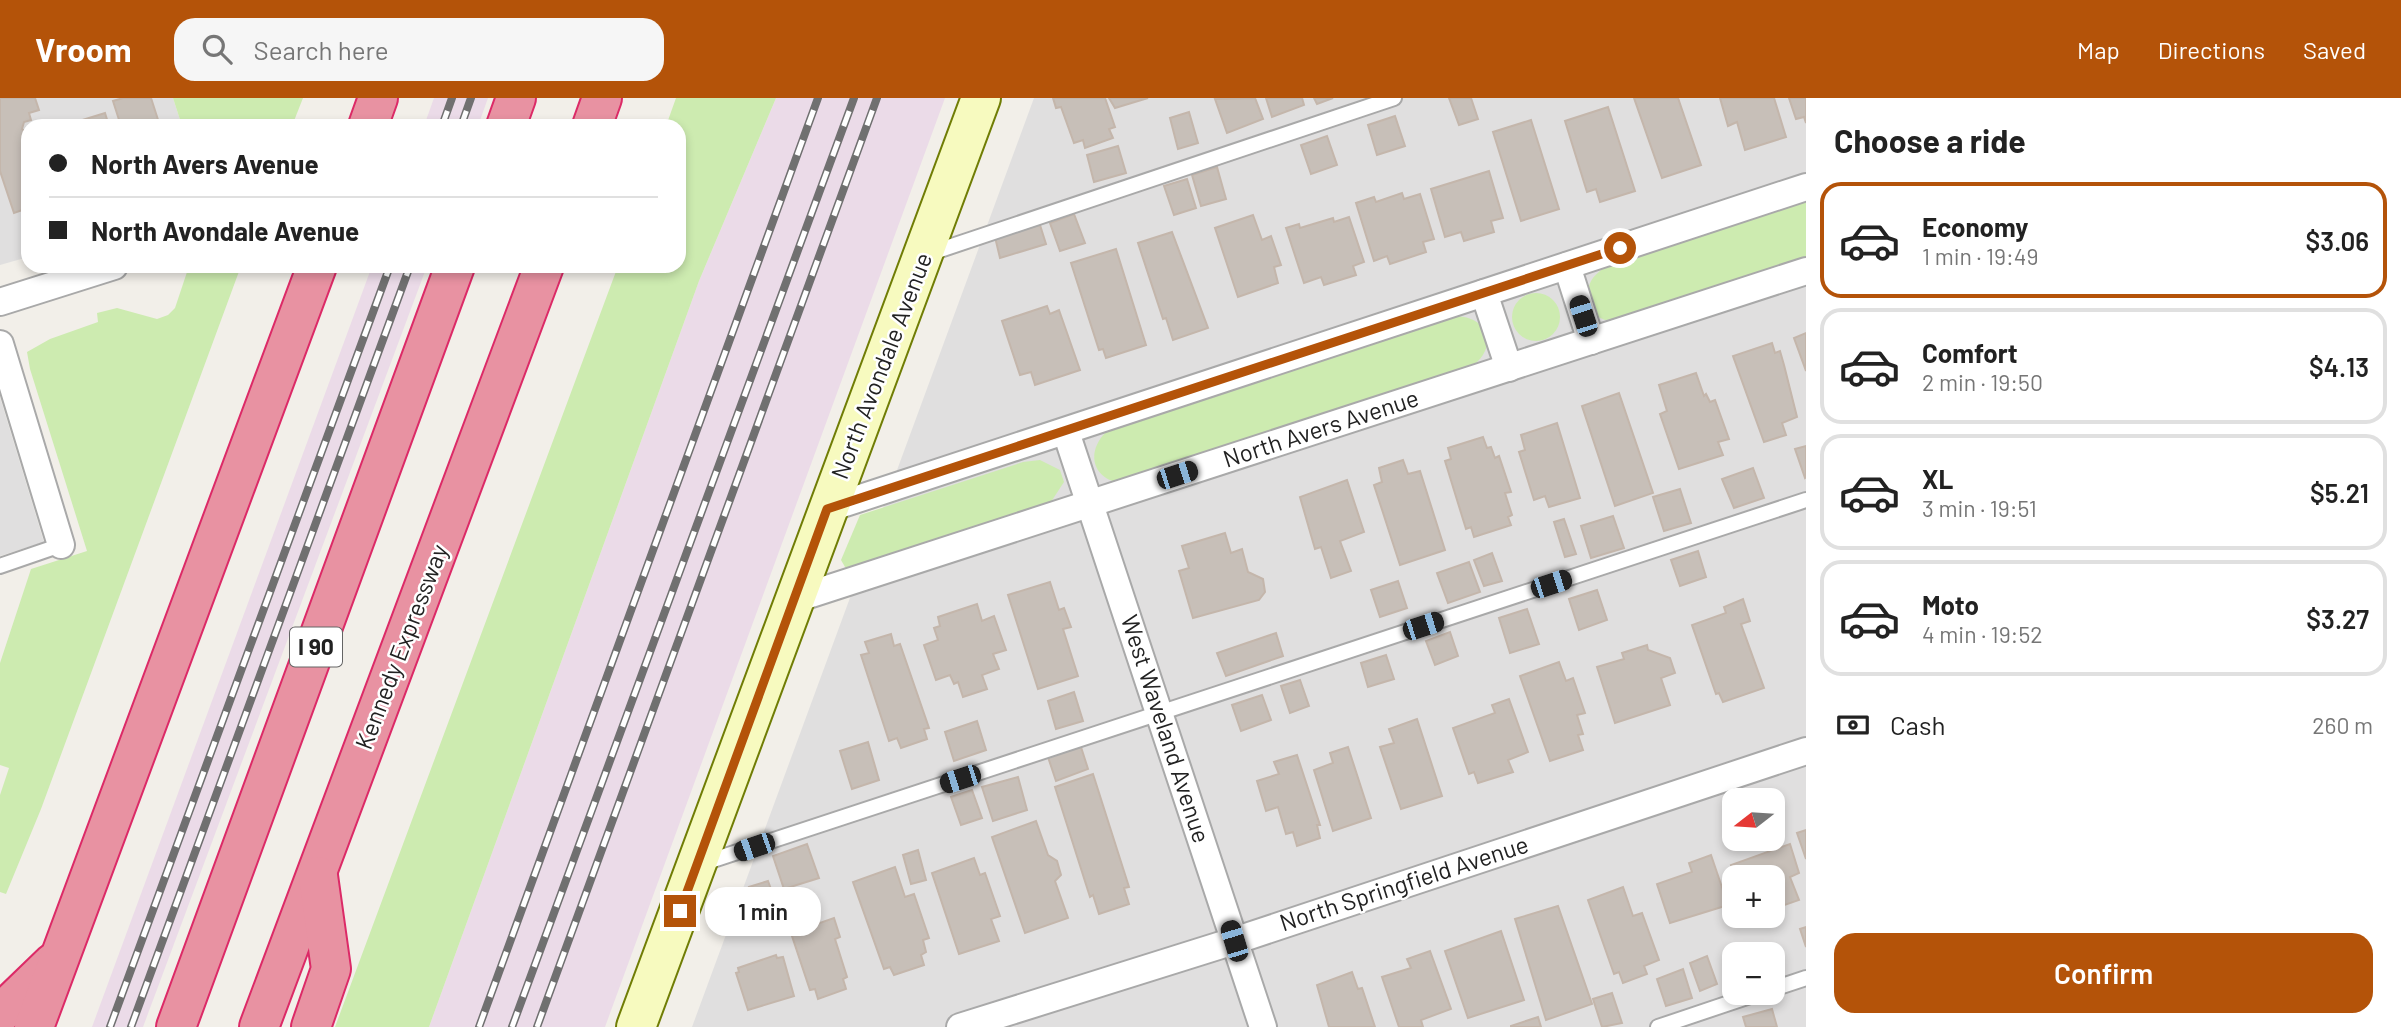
<!DOCTYPE html>
<html lang="en">
<head>
<meta charset="utf-8">
<style>
	body { margin:0; font-family:Barlow,sans-serif; background:#f6f6f6; color:#222; height:100vh; display:flex; flex-direction:column; font-size:26px; white-space:nowrap }
	* { box-sizing:border-box; margin:0 }
	p { font-size:23px; color:#767676 }
	.icon { flex:none; width:38px; height:38px; fill:none; stroke:currentColor; stroke-width:2; stroke-linecap:round; stroke-linejoin:round }
	.map { position:relative; flex:1; overflow:hidden }
	.panel { display:flex; flex-direction:column; background:#fff; width:595px }
	.panel>* { flex:none }
	.banner { position:absolute; left:21px; top:21px; width:665px; height:154px; border-radius:21px; box-shadow:0 4px 10px #0003; display:grid; align-content:center; height:154px; padding:0 28px; background:#fff }
	.needle { width:46px; rotate:253deg }
	.buttons { position:absolute; left:1722px; top:690px; display:grid; gap:14px }
	.buttons a { display:grid; place-items:center; width:63px; height:63px; border-radius:14px; background:#fff; box-shadow:0 4px 10px #0003; font-size:35px }
	.end { position:absolute; width:32px; height:32px; margin:-16px; border:9px solid #b45309; background:#fff; box-shadow:0 0 0 4px #fff }
	.from { border-radius:50% }
	.bubble { position:absolute; height:49px; border-radius:21px; background:#fff; box-shadow:0 4px 10px #0003; font-size:23px; font-weight:600; line-height:49px; text-align:center }
	.car { position:absolute; width:21px; height:42px; margin:-21px -10px; border-radius:9px; box-shadow:0 0 5px 2px #0007; background:linear-gradient(#222 24%,#8ab4d8 0 40%,#222 0 76%,#8ab4d8 0 86%,#222 0) }
	.banner b { display:flex; align-items:center; gap:24px; height:66px; font-size:26px }
	.banner b+b { border-top:2px solid #e0e0e0 }
	.banner i { width:18px; height:18px; background:#222 }
	ul { padding:0; list-style:none }
	li { display:flex; align-items:center; gap:21px; height:116px; margin:0 14px 10px; padding:0 14px; border:4px solid #e0e0e0; border-radius:21px }
	li div { flex:1 }
	li b { display:block; font-size:26px }
	li em { font-style:normal; font-weight:600 }
	li.active { border-color:#b45309 }
	li>.icon { width:63px; height:63px; stroke-width:1.5 }
	h2 { padding:0 28px; font-size:32px; line-height:84px }
	.pay { display:flex; align-items:center; gap:18px; height:77px; padding:0 28px; font-size:26px }
	.pay p { margin-inline-start:auto }
	.button { display:flex; gap:14px; margin-top:auto; padding:14px 28px }
	.button a { flex:1; height:80px; border-radius:21px; background:#b45309; color:#fff; font-size:28px; font-weight:600; line-height:80px; text-align:center }
	header { display:flex; align-items:center; gap:42px; box-sizing:border-box; height:98px; padding:0 35px; background:#b45309; color:#fff }
	header strong { font-size:33px }
	nav { display:flex; gap:38px; margin-inline-start:auto; font-size:24px }
	.search { width:490px; height:63px; background:#f6f6f6; display:flex; align-items:center; gap:18px; box-sizing:border-box; padding:0 24px; border-radius:21px; color:#767676; font-size:26px }
	main { display:flex; flex:1; min-height:0 }
	.map>svg:first-child { display:block }
</style>
</head>
<body>
<header>
<strong>Vroom</strong>
<div class="search"><svg class="icon" aria-label="search" viewBox="0 0 24 24"><circle cx="10" cy="10" r="6"/><path d="M15 15l6 6"/></svg>Search here</div>
<nav><a>Map</a><a>Directions</a><a>Saved</a></nav>
</header>
<main>
<div class="map">
<svg width="1806" height="929" viewBox="0 0 1806 929">
	<rect width="100%" height="100%" fill="#f2efe9"/>
	<g fill="#e0dfdf" fill-rule="evenodd">
		<path d="M0 0H173L182 28H28V159L0 167Z"/>
		<path d="M1034 0H1806V929H692ZM1734 702H1773V740H1734ZM1734 779H1773V817H1734ZM1734 856H1773V894H1734Z"/>
		<path d="M0 299 44 444 0 458Z"/>
	</g>
	<g fill="#ebdbe8">
		<path d="M434 0H488L478 28H424Z"/>
		<path d="M776 0H945L605 929H429L699 183Z"/>
		<path d="M372 168H427L143 929H92Z"/>
	</g>
	<g fill="#cdebb0">
		<path d="M173 0H303L292 28H182Z"/>
		<path d="M676 0H776L699 183 429 929H335L618 168H679V28H666Z"/>
		<path d="M1806 103V160L1620 221 1605 222 1596 218C1585 190 1584 184 1609 166Z"/>
		<path d="M189 168H241L41 711 6 796 0 794V697L9 670 0 667V565L31 471 87 453 30 271 27 254 50 241 98 224 97 215 117 210 157 221 168 217 175 210Z"/>
		<circle cx="1536" cy="219" r="24"/>
		<path d="M1455 218C1474 218 1495 231 1485 253 1480 264 1470 270 1460 277L1120 385C1092 380 1086 354 1106 334Z"/>
		<path d="M1040 362 1060 372 1064 384 1049 407 853 472 845 469 841 462 860 417 1023 364Z"/>
	</g>
	<g fill="#c7bfb8" stroke="#c4b6ab" stroke-width="2">
		<path d="M0 0H35L39 12 29 15 31 22 24 24 22 31 28 35V110L14 115 0 73Z"/>
		<path d="M123 0H151L160 28H121L113 3Z"/>
		<path d="M1053 0H1105L1115 29 1109 31 1113 40 1085 50 1083 42 1074 45 1061 9 1056 10Z"/>
		<path d="M1109 0H1148L1115 10Z"/>
		<path d="M1255 0 1263 21 1227 35 1215 1Z"/>
		<path d="M1266 0H1302L1304 7 1272 19Z"/>
		<path d="M1314 0H1333L1317 6Z"/>
		<path d="M1449 0H1471L1478 21 1459 27Z"/>
		<path d="M1634 0H1678L1701 67 1662 80Z"/>
		<path d="M1720 0H1774L1786 39 1745 52 1737 24 1728 28Z"/>
		<path d="M1789 0H1806V25L1804 19 1796 21Z"/>
		<path d="M1608 9 1635 93 1600 104 1596 91 1587 94 1565 23Z"/>
		<path d="M1189 14 1198 45 1178 51 1170 20Z"/>
		<path d="M105 15 109 28H63Z"/>
		<path d="M1395 18 1405 48 1377 57 1368 27Z"/>
		<path d="M1531 22 1559 111 1521 123 1493 34Z"/>
		<path d="M1327 38 1337 67 1311 76 1301 47Z"/>
		<path d="M1118 48 1126 75 1094 84 1087 57Z"/>
		<path d="M1217 69 1226 101 1201 108 1192 77Z"/>
		<path d="M1489 73 1503 120 1491 123 1494 134 1464 143 1461 134 1445 139 1431 91Z"/>
		<path d="M1187 81 1196 110 1174 117 1164 88Z"/>
		<path d="M1402 95 1404 101 1420 96 1434 141 1423 144 1426 154 1390 166 1387 158 1374 163 1356 105 1374 99 1376 104Z"/>
		<path d="M1074 116 1085 145 1060 153 1050 125Z"/>
		<path d="M1253 117 1262 142 1271 138 1281 167 1274 169 1278 185 1238 199 1215 130Z"/>
		<path d="M1349 119 1364 164 1353 168 1356 177 1324 187 1321 179 1304 185 1286 130 1299 126 1300 130 1333 120 1334 124Z"/>
		<path d="M1040 127 1046 146 1000 160 995 139Z"/>
		<path d="M1172 134 1208 230 1173 242 1166 220 1163 221 1138 145Z"/>
		<path d="M1116 151 1146 247 1106 260 1103 251 1099 252 1071 165Z"/>
		<path d="M1047 208 1050 216 1059 212 1080 272 1035 287 1031 274 1020 277 1002 223Z"/>
		<path d="M1806 235V273L1794 240Z"/>
		<path d="M1772 245 1775 255 1780 253 1784 267 1797 319 1782 325 1786 337 1764 344 1733 258Z"/>
		<path d="M1696 275 1704 298 1706 296 1710 304 1715 302 1729 341 1718 344 1723 357 1679 371 1660 316 1667 313 1659 287Z"/>
		<path d="M1619 295 1653 395 1615 408 1582 308Z"/>
		<path d="M1557 325 1580 400 1549 409 1545 398 1534 402 1519 354 1525 352 1521 337Z"/>
		<path d="M1483 339 1487 350 1491 349 1495 360 1499 358 1511 394 1505 395 1512 417 1508 419 1511 427 1474 439 1471 429 1466 431 1445 363 1451 361 1448 350Z"/>
		<path d="M1806 348V379L1805 380 1795 351Z"/>
		<path d="M1403 362 1408 376 1420 373 1445 452 1400 467 1374 387 1382 384 1379 370Z"/>
		<path d="M1753 370 1764 400 1734 410 1722 381Z"/>
		<path d="M1347 382 1364 434 1340 443 1351 473 1331 480 1321 449 1315 451 1300 399Z"/>
		<path d="M1680 391 1691 425 1664 433 1653 399Z"/>
		<path d="M1613 418 1624 450 1591 460 1581 428Z"/>
		<path d="M1564 421 1576 456 1565 459 1554 424Z"/>
		<path d="M1225 435 1231 455 1242 451 1248 474 1263 481 1265 494 1259 502 1193 520 1179 473 1189 470 1182 448Z"/>
		<path d="M1698 453 1706 479 1680 488 1671 462Z"/>
		<path d="M1492 455 1502 483 1484 488 1474 462Z"/>
		<path d="M1469 464 1480 494 1448 505 1437 475Z"/>
		<path d="M1398 483 1407 510 1380 519 1371 492Z"/>
		<path d="M1050 484 1059 512 1064 510 1071 529 1063 531 1078 578 1038 591 1008 497Z"/>
		<path d="M1597 492 1607 522 1579 532 1569 501Z"/>
		<path d="M1743 501 1750 523 1741 526 1764 590 1723 604 1719 595 1716 596 1692 527 1726 515 1724 509Z"/>
		<path d="M977 506 982 523 994 518 1006 552 993 556 999 571 982 577 987 591 963 599 958 584 954 586 950 577 936 582 924 547 938 542 934 530 940 528 938 519Z"/>
		<path d="M1527 511 1539 546 1510 555 1499 520Z"/>
		<path d="M1450 534 1458 558 1435 567 1426 543Z"/>
		<path d="M1276 535 1283 558 1226 578 1217 555Z"/>
		<path d="M891 536 894 548 900 546 929 630 924 631 927 641 901 650 897 640 889 643 861 557 869 555 865 544Z"/>
		<path d="M1647 547 1648 552 1670 560 1675 575 1661 580 1670 607 1615 625 1597 569 1624 561 1622 555Z"/>
		<path d="M1386 557 1394 581 1368 589 1361 565Z"/>
		<path d="M1559 564 1566 583 1573 580 1585 615 1577 617 1583 636 1578 637 1583 652 1550 663 1520 578Z"/>
		<path d="M1300 582 1309 608 1290 615 1281 588Z"/>
		<path d="M1074 594 1083 623 1056 631 1048 603Z"/>
		<path d="M1262 597 1271 622 1241 633 1232 607Z"/>
		<path d="M1509 601 1528 654 1508 662 1513 674 1478 685 1474 674 1469 676 1453 630 1495 615 1492 607Z"/>
		<path d="M1417 621 1442 698 1401 711 1380 649 1394 645 1389 631Z"/>
		<path d="M977 623 986 652 954 663 945 634Z"/>
		<path d="M868 644 879 682 852 691 840 653Z"/>
		<path d="M1081 649 1088 671 1056 683 1048 659Z"/>
		<path d="M1348 649 1371 720 1333 733 1314 672 1333 665 1330 655Z"/>
		<path d="M1297 657 1320 727H1317L1320 740 1297 748 1293 734 1286 736 1278 709 1266 713 1257 683 1279 676 1274 664Z"/>
		<path d="M1093 676 1129 789 1124 790 1129 806 1099 816 1093 797 1090 799 1055 689Z"/>
		<path d="M1018 679 1027 712 993 723 982 689Z"/>
		<path d="M972 692 982 720 961 727 951 699Z"/>
		<path d="M1036 723 1048 757 1057 763 1061 777 1055 783 1068 820 1025 835 992 739Z"/>
		<path d="M1806 732V761L1797 735Z"/>
		<path d="M807 746 819 780 784 791 773 758Z"/>
		<path d="M1790 746 1799 775 1790 779 1799 802 1773 811V779H1735L1731 767Z"/>
		<path d="M918 752 926 782 911 786 903 757Z"/>
		<path d="M1711 757 1728 807 1670 825 1657 786 1692 774 1689 765Z"/>
		<path d="M974 760 980 777 985 775 1000 818 991 821 999 843 959 856 932 775Z"/>
		<path d="M895 769 905 799 914 796 929 840 923 842 926 854 921 857 924 867 894 877 890 869 884 871 853 784Z"/>
		<path d="M768 783 778 810 759 817 749 789Z"/>
		<path d="M1623 789 1633 818 1642 815 1659 862 1644 868 1647 876 1623 885 1619 874 1614 876 1588 802Z"/>
		<path d="M1558 808 1592 906 1546 922 1515 821Z"/>
		<path d="M834 820 840 839 835 841 847 879 843 881 846 891 818 901 815 891 810 892 791 835Z"/>
		<path d="M1806 829V849L1800 831Z"/>
		<path d="M1501 833 1524 902 1468 920 1445 853Z"/>
		<path d="M1430 853 1451 911 1421 922 1423 929H1399L1382 879 1411 870 1407 861Z"/>
		<path d="M776 857 777 860 783 859 794 898 748 912 736 875 739 874 738 870Z"/>
		<path d="M1707 858 1717 886 1700 893 1690 865Z"/>
		<path d="M1683 871 1692 900 1666 908 1657 881Z"/>
		<path d="M1352 874 1358 891 1362 890 1375 929H1329L1317 887Z"/>
		<path d="M1612 895 1622 925 1602 929 1593 901Z"/>
		<path d="M1772 911 1777 929H1746L1743 919Z"/>
		<path d="M1538 919 1541 929H1511V928Z"/>
	</g>
	<g fill="none" stroke-linecap="round" stroke-linejoin="round">
		<g stroke="#a9a9a9" stroke-width="18">
			<g id="lane">
				<path d="M931 155 1394 0"/>
				<path d="M0 468 61 447"/>
				<path d="M704 765 1806 402"/>
				<path d="M1773 891 1806 880"/>
				<path d="M1658 929 1762 894"/>
			</g>
		</g>
		<g stroke="#a9a9a9" stroke-width="30">
			<g id="street">
				<path d="M1567 168 1591 243"/>
				<path d="M1484 195 1509 270"/>
				<path d="M0 204 114 168"/>
				<path d="M0 246 61 447"/>
				<path d="M1066 334 1263 929"/>
				<path d="M827 411 1806 89"/>
				<path d="M796 501 1806 173"/>
				<path d="M960 929 1234 843 1806 653"/>
			</g>
		</g>
		<g stroke="#707d05" stroke-width="42">
			<path id="secondary" d="M636 929 981 0"/>
		</g>
		<g stroke="#dc2a67" stroke-width="42">
			<g id="highway">
				<path d="M368 28 378 0"/>
				<path d="M506 28 516 0"/>
				<path d="M592 28 602 0"/>
				<path d="M0 916 53 865"/>
				<path d="M34 929 317 168"/>
				<path d="M176 929 455 168"/>
				<path d="M259 929 544 168"/>
				<path d="M311 929 331 871 318 778"/>
			</g>
		</g>
		<use href="#lane" stroke="#fff" stroke-width="14"/>
		<use href="#street" stroke="#fff" stroke-width="26"/>
		<use href="#secondary" stroke="#f7fabf" stroke-width="38"/>
		<use href="#highway" stroke="#e892a2" stroke-width="38"/>
		<g stroke="#707070" stroke-width="8">
			<g id="rail">
				<path d="M442 28 452 0"/>
				<path d="M461 28 471 0"/>
				<path d="M110 929 390 168"/>
				<path d="M131 929 410 168"/>
				<path d="M479 929 818 0"/>
				<path d="M512 929 854 0"/>
				<path d="M537 929 877 0"/>
			</g>
		</g>
		<use href="#rail" stroke="#fff" stroke-width="5" stroke-dasharray="16" stroke-linecap="butt"/>
	</g>
	<g fill="none" stroke-linecap="round" stroke-linejoin="round">
		<path stroke="#b45309" stroke-width="9" d="M680 813 827 411 1620 150"/>
	</g>
	<g text-anchor="middle" stroke-width="5" stroke-linejoin="round" paint-order="stroke">
		<rect fill="#fff" stroke="#646464" stroke-width="2" x="290" y="529.5" width="52" height="39" rx="5"/>
		<g font-size="23" font-weight="bold" fill="#222">
			<text x="316" y="557">I 90</text>
		</g>
		<g font-size="24" fill="#222" stroke="#fff">
			<text transform="translate(882 268) rotate(-69)" y="8">North Avondale Avenue</text>
			<text transform="translate(1321 331) rotate(-18)" y="8">North Avers Avenue</text>
			<text transform="translate(402 549) rotate(-69)" y="8">Kennedy Expressway</text>
			<text transform="translate(1165 631) rotate(72)" y="8">West Waveland Avenue</text>
			<text transform="translate(1404 786) rotate(-18)" y="8">North Springfield Avenue</text>
		</g>
	</g>
</svg>
<div class="buttons">
<a><svg class="needle" viewBox="-14 -14 28 28"><path d="M0-13l5 13h-10z" fill="#e53935"/><path d="M0 13l5-13h-10z" fill="#767676"/></svg></a>
<a>+</a>
<a>−</a>
</div>
<i class="end from" style="left:1620px;top:150px"></i>
<i class="end" style="left:680px;top:813px"></i>
<div class="bubble" style="left:705px;top:789px;width:116px">1 min</div>
<i class="car" style="left:1583px;top:218px;rotate:342deg"></i>
<i class="car" style="left:1177px;top:377px;rotate:72deg"></i>
<i class="car" style="left:1551px;top:486px;rotate:72deg"></i>
<i class="car" style="left:1423px;top:528px;rotate:72deg"></i>
<i class="car" style="left:960px;top:681px;rotate:252deg"></i>
<i class="car" style="left:754px;top:749px;rotate:251deg"></i>
<i class="car" style="left:1234px;top:843px;rotate:343deg"></i>
<div class="banner">
<b><i class="from"></i>North Avers Avenue</b>
<b><i></i>North Avondale Avenue</b>
</div>
</div>
<section class="panel">
<h2>Choose a ride</h2>
<ul>
<li class="active"><svg class="icon" aria-label="car" viewBox="0 0 24 24"><path d="M5 17H2v-5l4-1 3-4h7l3 4 3 1v5h-3M9 17h6M6 11h13"/><circle cx="7" cy="17" r="2"/><circle cx="17" cy="17" r="2"/></svg><div><b>Economy</b><p>1 min · 19:49</p></div><em>$3.06</em></li>
<li><svg class="icon" aria-label="car" viewBox="0 0 24 24"><path d="M5 17H2v-5l4-1 3-4h7l3 4 3 1v5h-3M9 17h6M6 11h13"/><circle cx="7" cy="17" r="2"/><circle cx="17" cy="17" r="2"/></svg><div><b>Comfort</b><p>2 min · 19:50</p></div><em>$4.13</em></li>
<li><svg class="icon" aria-label="car" viewBox="0 0 24 24"><path d="M5 17H2v-5l4-1 3-4h7l3 4 3 1v5h-3M9 17h6M6 11h13"/><circle cx="7" cy="17" r="2"/><circle cx="17" cy="17" r="2"/></svg><div><b>XL</b><p>3 min · 19:51</p></div><em>$5.21</em></li>
<li><svg class="icon" aria-label="car" viewBox="0 0 24 24"><path d="M5 17H2v-5l4-1 3-4h7l3 4 3 1v5h-3M9 17h6M6 11h13"/><circle cx="7" cy="17" r="2"/><circle cx="17" cy="17" r="2"/></svg><div><b>Moto</b><p>4 min · 19:52</p></div><em>$3.27</em></li>
</ul>
<div class="pay"><svg class="icon" aria-label="cash" viewBox="0 0 24 24"><path d="M3 7h18v10H3z"/><circle cx="12" cy="12" r="2"/></svg>Cash<p>260 m</p></div>
<div class="button"><a>Confirm</a></div>
</section>
</main>
</body>
</html>
